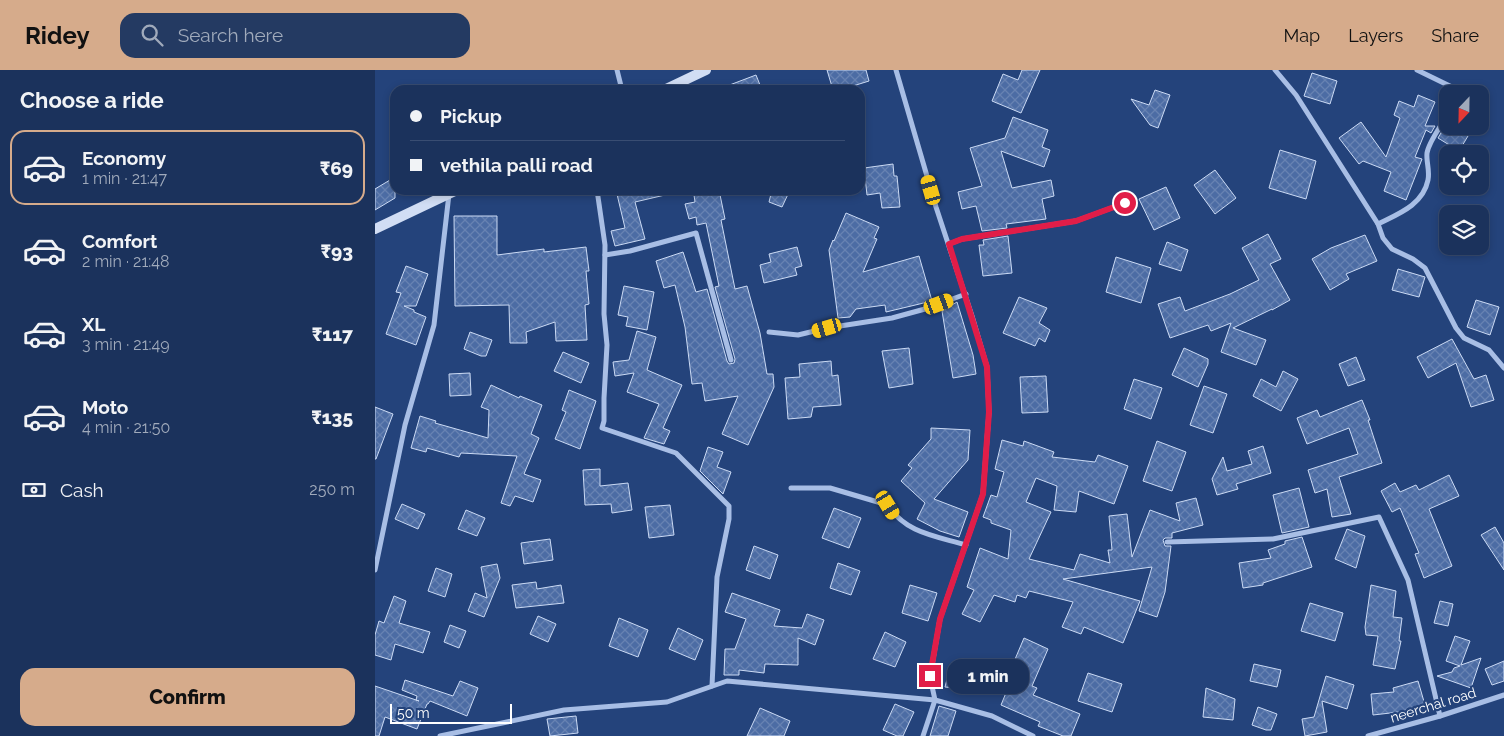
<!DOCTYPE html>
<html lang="en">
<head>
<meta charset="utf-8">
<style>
	body { margin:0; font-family:Raleway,sans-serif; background:#243a62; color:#f1f3f6; height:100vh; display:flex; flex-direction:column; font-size:19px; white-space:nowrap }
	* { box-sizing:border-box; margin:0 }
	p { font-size:16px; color:#a0aabb }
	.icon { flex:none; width:28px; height:28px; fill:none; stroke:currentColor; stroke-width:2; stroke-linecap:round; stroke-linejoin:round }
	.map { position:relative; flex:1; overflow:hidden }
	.details { display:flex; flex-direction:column; background:#1b325c; width:375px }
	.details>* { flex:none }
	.hud { position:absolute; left:15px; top:15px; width:475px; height:110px; border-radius:15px; box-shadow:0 2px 8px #0003,0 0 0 1px #394d72; display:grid; align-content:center; height:110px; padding:0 20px; background:#1b325c }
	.needle { width:32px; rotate:202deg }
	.fabs { position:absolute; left:1064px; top:15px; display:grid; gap:10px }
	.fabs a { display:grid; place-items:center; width:50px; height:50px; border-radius:10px; background:#1b325c; box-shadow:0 2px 8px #0003,0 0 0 1px #394d72; font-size:25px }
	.scale { position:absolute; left:15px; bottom:12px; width:122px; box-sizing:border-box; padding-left:5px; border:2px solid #fff; border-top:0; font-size:14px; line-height:18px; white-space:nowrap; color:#fff; -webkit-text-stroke:4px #24437b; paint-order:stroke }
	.end { position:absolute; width:22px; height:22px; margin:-11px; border:6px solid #e11d48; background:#fff; box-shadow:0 0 0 2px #fff }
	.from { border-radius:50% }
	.bubble { position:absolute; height:35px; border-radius:15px; background:#1b325c; box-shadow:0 2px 8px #0003,0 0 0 1px #394d72; font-size:16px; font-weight:800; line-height:35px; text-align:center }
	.car { position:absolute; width:15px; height:30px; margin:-15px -8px; border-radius:6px; box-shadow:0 0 4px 1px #0007; background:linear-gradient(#f5c518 24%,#345 0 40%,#f5c518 0 76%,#345 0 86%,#f5c518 0) }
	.hud b { display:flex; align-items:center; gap:18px; height:48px; font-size:19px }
	.hud b+b { border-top:1px solid #394d72 }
	.hud i { width:12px; height:12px; background:#f1f3f6 }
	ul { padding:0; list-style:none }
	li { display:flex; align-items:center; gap:15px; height:75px; margin:0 10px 8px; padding:0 10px; border:2px solid transparent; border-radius:15px }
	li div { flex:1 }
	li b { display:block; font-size:19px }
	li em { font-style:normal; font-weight:800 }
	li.on { border-color:#d6ab8b }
	li>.icon { width:45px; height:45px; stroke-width:1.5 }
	h2 { padding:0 20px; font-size:22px; line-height:60px }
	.pay { display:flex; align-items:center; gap:12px; height:55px; padding:0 20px; font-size:19px }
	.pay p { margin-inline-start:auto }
	.action { display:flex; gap:10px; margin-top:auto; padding:10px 20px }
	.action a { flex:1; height:58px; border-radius:15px; background:#d6ab8b; color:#111; font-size:20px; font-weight:800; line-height:58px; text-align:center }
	header { display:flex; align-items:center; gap:30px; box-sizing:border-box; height:70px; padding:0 25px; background:#d6ab8b; color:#111 }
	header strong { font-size:24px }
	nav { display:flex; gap:28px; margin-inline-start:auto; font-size:18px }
	.search { width:350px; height:45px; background:#243a62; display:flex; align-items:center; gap:12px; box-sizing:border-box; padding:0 18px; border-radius:15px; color:#a0aabb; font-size:19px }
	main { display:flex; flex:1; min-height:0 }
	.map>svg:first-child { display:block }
</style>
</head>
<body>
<header>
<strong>Ridey</strong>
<div class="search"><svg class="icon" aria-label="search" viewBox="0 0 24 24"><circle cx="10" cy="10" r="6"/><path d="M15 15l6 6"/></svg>Search here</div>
<nav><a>Map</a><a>Layers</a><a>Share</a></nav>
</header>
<main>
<section class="details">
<h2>Choose a ride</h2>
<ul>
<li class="on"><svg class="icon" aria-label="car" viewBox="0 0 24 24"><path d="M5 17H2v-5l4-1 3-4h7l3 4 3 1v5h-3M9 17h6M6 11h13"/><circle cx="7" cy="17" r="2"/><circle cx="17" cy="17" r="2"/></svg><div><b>Economy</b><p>1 min · 21:47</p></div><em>₹69</em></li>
<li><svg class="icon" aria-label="car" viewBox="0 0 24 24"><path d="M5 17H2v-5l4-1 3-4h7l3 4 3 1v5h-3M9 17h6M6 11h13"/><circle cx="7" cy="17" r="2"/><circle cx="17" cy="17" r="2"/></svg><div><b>Comfort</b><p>2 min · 21:48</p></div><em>₹93</em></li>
<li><svg class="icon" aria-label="car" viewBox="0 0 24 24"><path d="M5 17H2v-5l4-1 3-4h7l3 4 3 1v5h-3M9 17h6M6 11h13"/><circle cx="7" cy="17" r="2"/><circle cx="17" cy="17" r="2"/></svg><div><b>XL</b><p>3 min · 21:49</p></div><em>₹117</em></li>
<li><svg class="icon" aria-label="car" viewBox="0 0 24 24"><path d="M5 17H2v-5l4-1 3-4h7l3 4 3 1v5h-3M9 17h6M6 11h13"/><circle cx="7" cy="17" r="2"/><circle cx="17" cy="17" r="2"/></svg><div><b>Moto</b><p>4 min · 21:50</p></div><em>₹135</em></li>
</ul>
<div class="pay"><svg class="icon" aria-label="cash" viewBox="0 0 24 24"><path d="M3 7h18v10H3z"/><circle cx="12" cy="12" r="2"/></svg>Cash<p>250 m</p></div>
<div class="action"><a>Confirm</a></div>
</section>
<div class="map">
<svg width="1129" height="666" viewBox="0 0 1129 666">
	<defs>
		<pattern id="building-cross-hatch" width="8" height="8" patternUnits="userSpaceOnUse" patternTransform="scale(1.25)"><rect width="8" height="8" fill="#4c6ca4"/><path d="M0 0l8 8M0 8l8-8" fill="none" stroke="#6782b2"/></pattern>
	</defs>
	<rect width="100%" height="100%" fill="#24437b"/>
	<g fill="url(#building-cross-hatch)" stroke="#cbdaf4">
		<path d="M452 0H491L494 11 465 20H458Z"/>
		<path d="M647 0H665L646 43 617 31 628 4 643 10Z"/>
		<path d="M937 3 962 11 955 34 929 26Z"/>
		<path d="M381 5 387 20H344V19Z"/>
		<path d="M780 20 795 25 783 58 775 55 756 29 774 35Z"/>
		<path d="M1043 25 1060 32 1050 56H1060L1056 63 1051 60 1040 87 1047 89 1031 130 1009 121 1016 102 988 91 984 94 964 68 986 52 1011 87 1025 48 1019 45 1024 31 1039 37Z"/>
		<path d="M638 47 673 60 667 77 675 80 669 97 626 81 637 118 676 110 679 126 667 129 671 149 631 154 632 158 607 161 601 136 587 139 583 122 607 116 595 78 630 68Z"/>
		<path d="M1070 56H1099L1084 81 1063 68Z"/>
		<path d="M905 80 941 91 931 129 894 118Z"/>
		<path d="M518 94 519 106H522L525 137 507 138 505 123 492 125 489 98Z"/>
		<path d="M840 100 861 128 840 144 819 115Z"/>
		<path d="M20 107V128L0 140V119Z"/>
		<path d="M791 117 805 148 779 160 764 129Z"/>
		<path d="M241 120H289L290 125 260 132 270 169 240 176 236 161 250 158Z"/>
		<path d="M344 120 350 149 346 150 360 219 372 216 385 263 392 304H398L399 317 373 375 347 364 363 326 330 331 327 313 317 314 310 257 300 215 289 218 281 191 308 182 321 222 332 219 352 291 354 294 359 293 360 289 340 217 344 216 331 153 322 155 321 147 314 149 310 134 320 132 319 125Z"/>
		<path d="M397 120H415L407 137 394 132Z"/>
		<path d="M471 143 504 157 499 168 502 169 488 202 544 186 557 231 511 242 510 235 481 239 475 247 463 248 454 180 458 170 459 171Z"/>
		<path d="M79 146H122V185L169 179V182L211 177 214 201H211L214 234 210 235 212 270 181 271 180 252 151 262 152 273H135L134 235 80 236Z"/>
		<path d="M893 164 906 189 895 194 915 230 897 240V239L858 258 891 270 881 295 846 282 856 253 836 261 833 255 795 268 783 234 805 227 810 241 855 224 884 210 867 178Z"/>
		<path d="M990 165 1002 191 971 204 974 209 955 220 937 189 956 178Z"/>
		<path d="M633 166 637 203 608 206 604 175H609L608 170Z"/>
		<path d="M792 172 813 180 806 201 784 194Z"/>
		<path d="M422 177 427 196 420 198 422 205 389 213 385 195 396 192 394 184Z"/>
		<path d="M741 187 776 198 766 233 731 222Z"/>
		<path d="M31 196 53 204 41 236H29L39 240V242L51 247 41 275 11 264 26 223 21 222Z"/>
		<path d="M1023 199 1050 207 1044 227 1017 220Z"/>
		<path d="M249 216 279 222 272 260 251 256 253 247 243 245Z"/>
		<path d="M644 227 672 238 664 253 675 260 670 272 664 268 660 276 628 263Z"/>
		<path d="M1101 230 1124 237 1115 265 1092 257Z"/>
		<path d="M582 232 598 285 601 304 578 308 567 241Z"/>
		<path d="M262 261 281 267 272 300 307 315 288 358 295 361 289 374 269 368 284 334 252 322 259 303 240 306 238 292 254 290Z"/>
		<path d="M95 262 117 270 111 286H106L89 279Z"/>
		<path d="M1077 269 1099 309 1111 305 1119 330 1096 337 1081 293 1053 308 1042 287Z"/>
		<path d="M534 278 538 314 514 318 507 281Z"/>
		<path d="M809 278 833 289V294L823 317 797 305Z"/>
		<path d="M188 282 214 293 206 313 179 301Z"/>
		<path d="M981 287 990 310 973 316 964 294Z"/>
		<path d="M456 291 457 306 463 305 466 335 438 337 436 347 413 349 410 308 425 307 424 294Z"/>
		<path d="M908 301 923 309 906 341 878 326 886 309 901 317Z"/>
		<path d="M95 303 96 325 75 326 74 304Z"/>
		<path d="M671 306 673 342 647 343 645 307Z"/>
		<path d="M759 309 787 318 776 349 749 339Z"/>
		<path d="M116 315 144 328 145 326 167 335 156 364 164 368 149 404 166 410 158 432 140 426 135 436 126 433 142 386 86 383 84 387 52 378 51 382 36 378 45 346 61 351 60 353 113 368 114 340 106 337Z"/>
		<path d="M829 316 852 324 838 363 815 355Z"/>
		<path d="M194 320 221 331 205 379 180 369 191 342 187 340Z"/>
		<path d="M987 330 995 350H993L1007 393 964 407 976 444 957 447 952 419 940 423 933 400 983 384 974 358 932 374 922 348 942 340 945 347Z"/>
		<path d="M0 337 18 344 1 389H0Z"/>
		<path d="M556 358 595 360 593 390 559 429 593 442 584 467 565 461 542 449 550 433 526 411 537 398 533 395 556 369Z"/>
		<path d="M627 370 648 376 649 371 679 382 677 387 720 392 723 385 753 396 739 434 704 421 701 442 679 440 682 416 661 408 651 432 676 442 654 489 699 500 705 484 735 493 733 480H737L734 446 752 444 757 487 775 440 805 451 801 433 821 428 828 455 797 463V468H790L788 470 790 476H796L790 522 782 547 764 541 777 497 688 509 765 531 748 573 709 557 706 564 687 557 698 532 654 521 651 528 642 525 640 532 619 525 605 552 587 544 599 520 592 517 605 478 633 489 636 460 616 453V450L608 447 616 425 622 427 629 402 620 399Z"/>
		<path d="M782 371 811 382 797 421 768 411Z"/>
		<path d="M888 376 896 403 861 414 863 419 842 425 837 409 848 387 852 401 877 394 873 381Z"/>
		<path d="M333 377 348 382 342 397 356 402 348 424 325 401Z"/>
		<path d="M225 399V416L253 413 257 440 237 443 236 434 210 435 208 400Z"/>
		<path d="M1074 405 1084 426 1054 439 1077 496 1049 508 1040 484 1044 483 1025 438 1017 442 1006 421 1020 413 1025 422 1041 415 1044 420Z"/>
		<path d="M924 418 934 457 907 463 898 425Z"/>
		<path d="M27 434 50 444 43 459 20 449Z"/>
		<path d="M295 435 299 465 274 468 270 437Z"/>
		<path d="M459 438 486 448 474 478 447 468Z"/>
		<path d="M91 440 110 448 102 466 83 459Z"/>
		<path d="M1120 457 1129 473V500L1106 465Z"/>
		<path d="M972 459 990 466 981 498 960 489Z"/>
		<path d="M927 467 937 497 888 513V515L868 518 864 493 896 488 893 480 910 474V471Z"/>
		<path d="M175 469 178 490 149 494 146 473Z"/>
		<path d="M379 476 403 485 395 509 371 500Z"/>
		<path d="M463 493 485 501 476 525 455 518Z"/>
		<path d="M122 494 125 508 109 547 93 541 100 523 112 528 106 497Z"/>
		<path d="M61 498 77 504 70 527 53 521Z"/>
		<path d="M161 512 162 519 186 515 189 533 141 538 137 515Z"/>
		<path d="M535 515 562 523 553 551 527 543Z"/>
		<path d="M996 515 1021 521 1018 547 1027 548 1024 571H1026L1020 599 998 595 1003 566 991 565 990 557Z"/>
		<path d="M357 523 405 540 399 556 427 558 432 544 449 550 440 575 423 568V595L390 594 389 603 364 600V605H349L350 579H360L371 549 350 542Z"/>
		<path d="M19 526 31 531 24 553 55 562 48 583 20 574 16 590 0 585V565L4 551 9 553Z"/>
		<path d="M1065 531 1078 534 1073 556 1059 553Z"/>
		<path d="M935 533 968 543 960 571 926 561Z"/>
		<path d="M163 546 181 554 173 572 155 564Z"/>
		<path d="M244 548 273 560 263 587 234 576Z"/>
		<path d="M75 555 91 561 84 578 69 572Z"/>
		<path d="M303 558 328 570 320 590 294 579Z"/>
		<path d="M510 562 531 572 520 597 498 589Z"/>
		<path d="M1080 566 1095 571 1086 595 1106 588 1096 618 1062 606 1077 602 1079 598 1085 596 1071 591Z"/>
		<path d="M649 568 673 579 657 616 662 618 658 625 705 644 696 666H688L663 656 665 652 626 635 642 596 638 594Z"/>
		<path d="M1129 591V611L1117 615 1110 599Z"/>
		<path d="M576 594 592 596 589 619 570 617Z"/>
		<path d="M879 594 906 600 902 617 875 611Z"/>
		<path d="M713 603 747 614 737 642 703 631Z"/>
		<path d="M951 606 979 615 972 639 947 631 952 662 930 666 927 649 939 647Z"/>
		<path d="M30 610 78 626 85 611 103 618 92 646 55 631 53 634H52L42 659 10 647 4 666H0V616L44 631 41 630 42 626 27 620Z"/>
		<path d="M1043 611 1050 635 1024 642 998 645 996 624 1019 622 1018 618Z"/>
		<path d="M831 618 860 629 858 650 828 647Z"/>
		<path d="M520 634 539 642 528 666H522L508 660Z"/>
		<path d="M564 636 581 641 573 666H555Z"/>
		<path d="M883 637 902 644 896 660H891L877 655Z"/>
		<path d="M385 638 415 651 409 666H372Z"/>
		<path d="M201 646 203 663 175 666 172 649Z"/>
	</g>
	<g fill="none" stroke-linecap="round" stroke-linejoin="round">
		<g stroke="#a8bee5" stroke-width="5">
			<path d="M242 0 247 20"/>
			<path d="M521 0 561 137 597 246 612 297 614 342 608 424 565 549 555 607 560 630 548 666"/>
			<path d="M900 0 921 25 1003 154 1008 168 1017 179 1038 189 1050 198 1081 258 1089 268 1114 280 1129 298"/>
			<path d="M1042 0 1081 19 1083 24"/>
			<path d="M222 120 230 175 229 244 232 275 229 328V351L227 358 301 383 354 436V449L342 507 337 616"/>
			<path d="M1003 154C1023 144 1048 135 1053 110 1055 101 1051 91 1052 83 1054 71 1067 55 1072 45"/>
			<path d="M574 174 587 169 701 151 750 133"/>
			<path d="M230 185 255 181 321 163 356 290"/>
			<path d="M394 262 423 265 452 258 517 248 550 239 591 224"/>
			<path d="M416 418H455L513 435C530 463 561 466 591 475"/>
			<path d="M792 472 898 469 1004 447 1033 510 1065 646"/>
			<path d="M0 500 30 355 59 255 74 124"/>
			<path d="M65 666 189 640 292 632 352 611 560 630 617 646 658 666"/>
			<path d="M993 666 1065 646 1129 625"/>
		</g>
		<g stroke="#d1ddf4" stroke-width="10">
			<path d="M289 20 331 0"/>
			<path d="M0 159 82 120"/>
		</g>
	</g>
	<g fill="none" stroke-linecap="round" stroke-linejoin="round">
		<path stroke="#e11d48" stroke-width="6" d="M555 606 565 549 608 424 614 342 612 297 574 174 587 169 701 151 750 133"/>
	</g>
	<g text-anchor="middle" stroke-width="4.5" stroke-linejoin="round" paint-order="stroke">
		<g font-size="14" fill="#fff" stroke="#24437b">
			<text transform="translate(1058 635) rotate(-17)" y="5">neerchal road</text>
		</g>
	</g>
</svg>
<div class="fabs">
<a><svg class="needle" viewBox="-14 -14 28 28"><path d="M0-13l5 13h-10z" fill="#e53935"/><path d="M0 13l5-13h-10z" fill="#a0aabb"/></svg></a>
<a><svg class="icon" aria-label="locate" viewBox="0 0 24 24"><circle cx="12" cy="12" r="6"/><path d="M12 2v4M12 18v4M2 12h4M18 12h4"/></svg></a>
<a><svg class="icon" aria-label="layers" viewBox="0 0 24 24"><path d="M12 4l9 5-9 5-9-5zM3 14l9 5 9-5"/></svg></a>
</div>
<div class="scale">50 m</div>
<i class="end from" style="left:750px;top:133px"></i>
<i class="end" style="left:555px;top:606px"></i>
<div class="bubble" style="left:572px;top:589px;width:82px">1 min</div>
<i class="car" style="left:556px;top:120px;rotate:344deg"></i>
<i class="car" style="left:564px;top:234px;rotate:70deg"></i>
<i class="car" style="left:452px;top:258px;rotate:254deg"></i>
<i class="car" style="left:513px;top:435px;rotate:149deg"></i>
<div class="hud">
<b><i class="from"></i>Pickup</b>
<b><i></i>vethila palli road</b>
</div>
</div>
</main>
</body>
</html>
